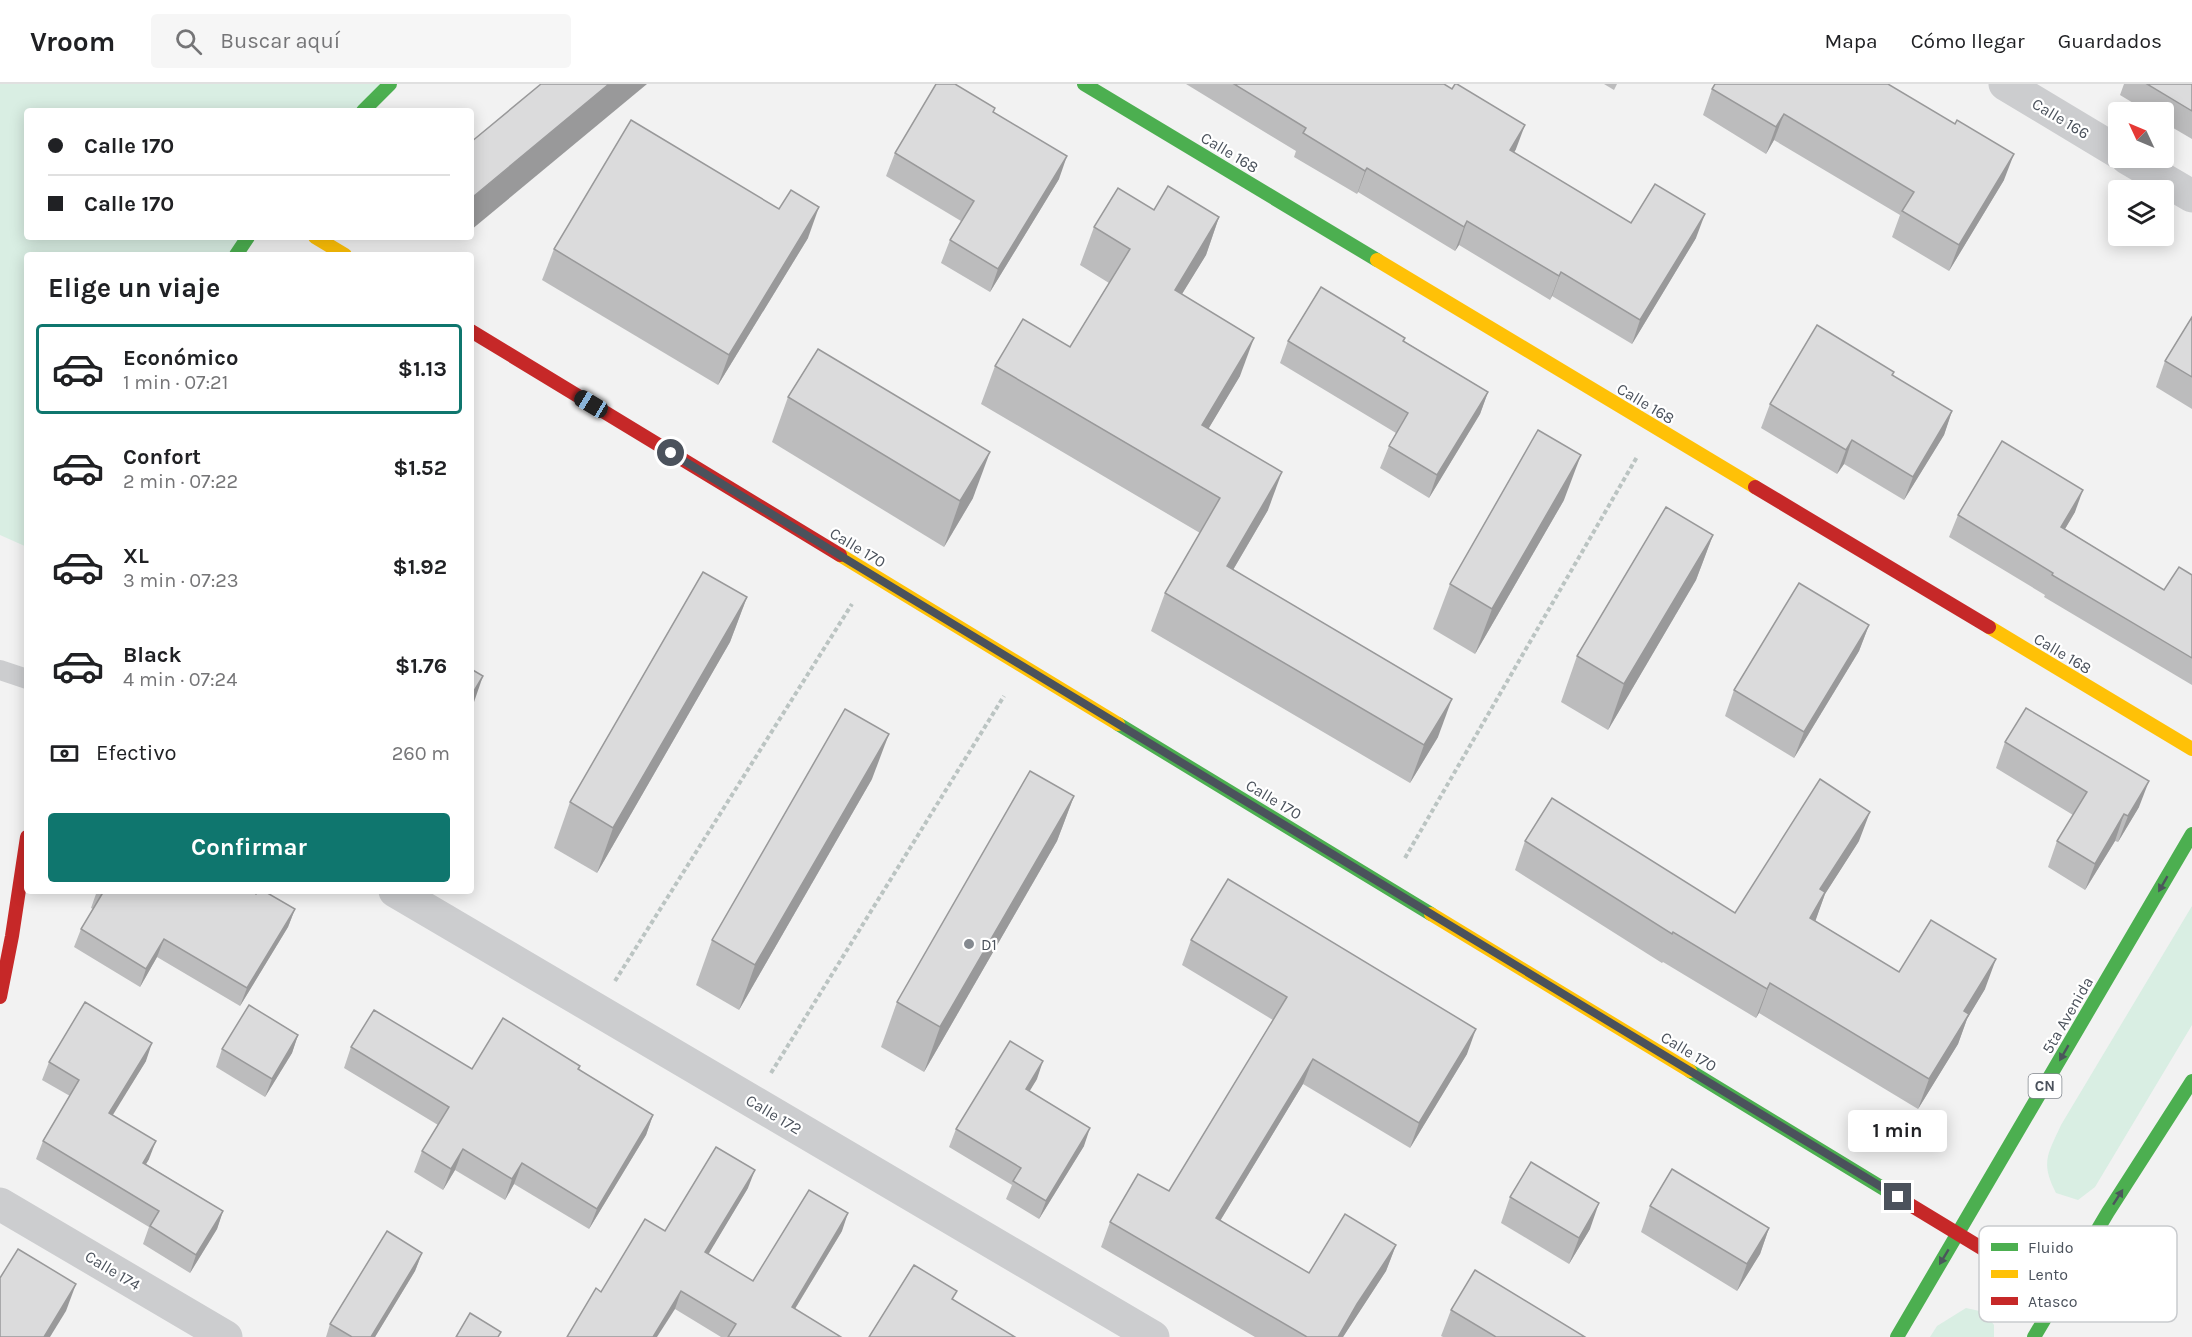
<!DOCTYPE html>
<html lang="es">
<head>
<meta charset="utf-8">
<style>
	body { margin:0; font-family:Karla,sans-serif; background:#f6f6f6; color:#202124; height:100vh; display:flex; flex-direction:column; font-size:22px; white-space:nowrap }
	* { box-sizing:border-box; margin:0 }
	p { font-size:20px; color:#757577 }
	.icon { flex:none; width:33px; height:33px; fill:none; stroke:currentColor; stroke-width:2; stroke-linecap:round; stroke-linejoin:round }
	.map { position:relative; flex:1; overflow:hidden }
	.panel { position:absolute; left:24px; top:168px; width:450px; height:642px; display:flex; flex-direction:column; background:#fff; border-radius:6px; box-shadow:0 3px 15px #0003 }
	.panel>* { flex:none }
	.guide { position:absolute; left:24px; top:24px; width:450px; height:132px; border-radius:6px; box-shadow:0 3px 15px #0003; display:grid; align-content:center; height:132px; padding:0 24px; background:#fff }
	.needle { width:39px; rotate:314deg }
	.buttons { position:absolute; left:2108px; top:18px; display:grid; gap:12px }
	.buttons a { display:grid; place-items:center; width:66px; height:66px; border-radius:6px; background:#fff; box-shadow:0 3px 15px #0003; font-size:30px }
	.end { position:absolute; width:27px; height:27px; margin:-14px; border:8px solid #4b525c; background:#fff; box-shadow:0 0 0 3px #fff }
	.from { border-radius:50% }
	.bubble { position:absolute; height:42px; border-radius:6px; background:#fff; box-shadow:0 3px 15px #0003; font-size:20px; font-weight:700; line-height:42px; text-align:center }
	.car { position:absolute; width:18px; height:36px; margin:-18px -9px; border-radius:8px; box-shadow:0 0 4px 2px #0007; background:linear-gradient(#222 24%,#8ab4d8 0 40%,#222 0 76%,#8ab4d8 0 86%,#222 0) }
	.guide b { display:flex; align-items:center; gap:21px; height:57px; font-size:22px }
	.guide b+b { border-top:2px solid #e0e0e0 }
	.guide i { width:15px; height:15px; background:#202124 }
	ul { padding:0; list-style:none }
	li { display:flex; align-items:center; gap:18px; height:90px; margin:0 12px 9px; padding:0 12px; border:3px solid transparent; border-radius:6px }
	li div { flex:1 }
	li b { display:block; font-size:22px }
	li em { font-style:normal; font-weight:700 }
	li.on { border-color:#0f766e }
	li>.icon { width:54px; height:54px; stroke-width:1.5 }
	h2 { padding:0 24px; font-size:27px; line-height:72px }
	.pay { display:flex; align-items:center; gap:15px; height:66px; padding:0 24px; font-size:22px }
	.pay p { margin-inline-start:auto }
	.primary-button { display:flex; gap:12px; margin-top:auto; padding:12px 24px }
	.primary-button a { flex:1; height:69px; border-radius:6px; background:#0f766e; color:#fff; font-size:24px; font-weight:700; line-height:69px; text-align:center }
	header { display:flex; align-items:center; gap:36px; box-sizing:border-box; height:84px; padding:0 30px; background:#fff; border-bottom:2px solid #e0e0e0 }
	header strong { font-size:28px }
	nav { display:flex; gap:33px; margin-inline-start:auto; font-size:21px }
	.search { width:420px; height:54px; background:#f6f6f6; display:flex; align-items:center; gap:15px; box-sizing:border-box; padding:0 21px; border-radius:6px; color:#757577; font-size:22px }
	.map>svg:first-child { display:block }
</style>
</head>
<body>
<header>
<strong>Vroom</strong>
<div class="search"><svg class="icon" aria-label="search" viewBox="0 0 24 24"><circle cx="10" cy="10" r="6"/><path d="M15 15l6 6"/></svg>Buscar aquí</div>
<nav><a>Mapa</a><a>Cómo llegar</a><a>Guardados</a></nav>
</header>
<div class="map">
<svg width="2192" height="1253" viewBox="0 0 2192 1253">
	<rect width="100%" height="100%" fill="#f2f2f2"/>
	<g fill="#d9eee3">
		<path d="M0 0H390L363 27H27V153H248L236 171H27V463L0 451Z"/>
		<path d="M2192 822V941L2095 1103 2078 1116 2056 1109C2040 1078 2048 1070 2061 1041Z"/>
		<path d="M1966 1224 1984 1228 1994 1241V1253H1930L1937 1242Z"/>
	</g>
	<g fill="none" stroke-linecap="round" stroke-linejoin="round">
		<g stroke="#bbc4c2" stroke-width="4" stroke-dasharray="4.5 3" stroke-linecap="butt">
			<path d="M1405 774 1637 373"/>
			<path d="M615 897 852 520"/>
			<path d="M771 989 1004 612"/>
		</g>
		<path stroke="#cccdcf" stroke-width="20" d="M0 586 27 595"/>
		<g stroke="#cccdcf" stroke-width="33">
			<path d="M2005 0 2118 68"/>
			<path d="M2127 74 2192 112"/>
			<path d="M395 807 1153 1253"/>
			<path d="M0 1120 226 1253"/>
		</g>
		<g stroke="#4caf50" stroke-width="14">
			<path d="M1084 0 1377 176"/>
			<path d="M363 27 390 0"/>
			<path d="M236 171 248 153"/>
			<path d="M1118 640 1431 830"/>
			<path d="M1690 987 1889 1108"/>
			<path d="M1897 1253 2192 750"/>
			<path d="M2034 1253 2108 1128 2192 997"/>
		</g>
		<g stroke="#ffc107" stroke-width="14">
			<path d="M315 153 345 171"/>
			<path d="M1377 176 1755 403"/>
			<path d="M840 471 1118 640"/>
			<path d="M1989 543 2192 665"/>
			<path d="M1431 830 1690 987"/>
		</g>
		<g stroke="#c62828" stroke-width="14">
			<path d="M471 247 840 471"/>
			<path d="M1755 403 1989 543"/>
			<path d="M0 913 12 852 27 753"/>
			<path d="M1889 1108 2059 1211"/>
		</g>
	</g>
	<g fill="#bcbcbd">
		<path d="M541 0 471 146V58Z"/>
		<path d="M1186 0H1444L1516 65 1514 69 1631 139 1696 154 1632 260 1552 212 1550 216 1459 161 1455 167 1358 108 1357 110 1294 73 1296 67Z"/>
		<path d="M1604 0H1617L1614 6Z"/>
		<path d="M2124 0H2192V55L2163 38V28H2148L2120 11Z"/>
		<path d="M1712 5 2004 96 1949 187 1892 153 1900 131 1774 56 1766 70 1703 31Z"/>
		<path d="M994 28 1059 95 990 208 941 179 950 156 961 137 886 92 895 69Z"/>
		<path d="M1154 126 1219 133 1206 171 1182 210 1240 292 1208 345 1268 426 1233 486 1438 653 1410 699 1151 547 1165 509 1200 449 981 320 995 282 1070 263 1109 199 1080 181 1094 143Z"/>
		<path d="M808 154 718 301 542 196 554 165Z"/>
		<path d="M2192 233V325L2156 303 2165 277Z"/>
		<path d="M1405 254 1404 257 1488 308 1480 330 1429 414 1380 384 1389 362 1396 349 1280 279 1288 257Z"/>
		<path d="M1892 291 1952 327 1944 351 1904 416 1844 380 1837 390 1761 344 1770 320Z"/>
		<path d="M788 313 973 414 944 463 772 358Z"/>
		<path d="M1564 416 1475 570 1433 545 1450 500Z"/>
		<path d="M2075 428 2065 445 2164 506 2192 491V601L2044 513 2045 511 1949 453 1958 431Z"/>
		<path d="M1713 451 1696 496 1608 646 1561 618 1577 572Z"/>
		<path d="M747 513 730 558 597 789 554 764 570 718Z"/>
		<path d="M1869 541 1859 567 1794 674 1725 632 1734 606Z"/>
		<path d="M2005 658 2139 723 2118 758 2115 757 2085 806 2048 783 2057 757 2073 731 1996 684Z"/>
		<path d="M872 695 739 926 696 901 712 856Z"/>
		<path d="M1074 712 1057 757 924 988 881 963 897 918Z"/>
		<path d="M1525 757 1735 829 1859 757 1825 810 1815 837 1899 888 1985 905 1967 935 1958 960 1918 1025 1759 929 1756 934 1663 878 1662 879 1515 786Z"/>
		<path d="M97 807H252L295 825 288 843 240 922 157 873 140 903 74 863 81 845 93 825 91 824Z"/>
		<path d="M1191 856 1467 970 1410 1064 1303 1000 1220 1137 1309 1189 1396 1161 1386 1187 1343 1253H1255L1101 1163 1110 1138 1169 1107 1273 936 1182 881Z"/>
		<path d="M298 951 292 969 265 1013 216 983 222 965Z"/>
		<path d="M351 963 472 985 580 982 579 986 653 1031 646 1051 589 1145 514 1100 505 1116 455 1086 443 1106 414 1088 422 1067 438 1041 344 984Z"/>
		<path d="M146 977 112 1031 149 1075 146 1080 223 1127 217 1145 190 1189 143 1160 149 1143 36 1075 43 1057 70 1012 42 996 49 978Z"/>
		<path d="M1037 995 1029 1007 1084 1062 1039 1135 1006 1115 1012 1101 949 1063 956 1045Z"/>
		<path d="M748 1104 708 1170 753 1197 842 1147 795 1225 841 1253H721L675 1225 601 1208 665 1147Z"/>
		<path d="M1510 1113 1590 1145 1569 1180 1501 1139Z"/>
		<path d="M1650 1122 1769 1144 1760 1170 1737 1207 1641 1148Z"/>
		<path d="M422 1169 415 1187 375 1253H326L330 1240Z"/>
		<path d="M1451 1226 1585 1253H1443L1441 1252Z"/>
	</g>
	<g fill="#99999a">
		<path d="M609 0H647L471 146V120L474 112Z"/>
		<path d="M1784 30 1774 56 1766 70 1776 43Z"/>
		<path d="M1525 41 1516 65 1501 90 1510 66Z"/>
		<path d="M2014 70 2004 96 1949 187 1959 161Z"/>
		<path d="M1067 72 1059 95 990 208 998 185Z"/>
		<path d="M1367 84 1358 108 1357 110 1365 87Z"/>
		<path d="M819 123 808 154 718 301 729 271Z"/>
		<path d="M1705 130 1696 154 1632 260 1640 236Z"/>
		<path d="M1219 133 1206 171 1161 244 1175 206Z"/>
		<path d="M1467 137 1459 161 1455 167 1464 143Z"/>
		<path d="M1561 188 1552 212 1550 216 1559 192Z"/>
		<path d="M1254 254 1240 292 1188 379 1202 341Z"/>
		<path d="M1488 308 1480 330 1429 414 1437 391Z"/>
		<path d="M1952 327 1944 351 1904 416 1913 393Z"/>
		<path d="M1852 356 1844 380 1837 390 1846 366Z"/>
		<path d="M990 368 973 414 944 463 960 417Z"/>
		<path d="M1581 371 1564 416 1475 570 1492 525Z"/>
		<path d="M1282 388 1268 426 1213 520 1227 482Z"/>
		<path d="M2083 406 2075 428 2053 465 2061 443Z"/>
		<path d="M1713 451 1696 496 1608 646 1624 600Z"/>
		<path d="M747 513 730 558 597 789 613 744Z"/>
		<path d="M1869 541 1859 567 1794 674 1804 648Z"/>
		<path d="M483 592 474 618 471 623V612Z"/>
		<path d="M1452 615 1438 653 1410 699 1424 661Z"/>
		<path d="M889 650 872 695 739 926 755 881Z"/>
		<path d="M2149 697 2139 723 2118 758 2128 732Z"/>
		<path d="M1074 712 1057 757 924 988 940 943Z"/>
		<path d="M1870 728 1859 757 1825 810 1815 838 1799 864 1820 805Z"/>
		<path d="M2124 730 2115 757 2085 806 2095 780Z"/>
		<path d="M295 825 288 843 240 922 247 904Z"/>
		<path d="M164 855 157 873 140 903 146 885Z"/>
		<path d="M1996 875 1985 905 1967 935 1958 960 1918 1025 1929 995 1964 927Z"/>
		<path d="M1770 899 1759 929 1756 934 1767 905Z"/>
		<path d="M1476 945 1467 970 1410 1064 1419 1039Z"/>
		<path d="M298 951 292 969 265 1013 272 995Z"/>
		<path d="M152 959 146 977 103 1047 109 1029Z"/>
		<path d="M1313 975 1303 1000 1206 1160 1216 1134Z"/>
		<path d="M1043 977 1037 995 1020 1023 1026 1005Z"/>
		<path d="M653 1031 646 1051 589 1145 597 1125Z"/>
		<path d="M1090 1044 1084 1062 1039 1135 1046 1117Z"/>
		<path d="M156 1057 149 1075 136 1097 143 1079Z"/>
		<path d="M463 1065 455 1086 443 1106 451 1085Z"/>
		<path d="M522 1079 514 1100 505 1116 512 1095Z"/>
		<path d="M755 1086 748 1104 699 1186 705 1168Z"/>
		<path d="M1599 1119 1590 1145 1569 1180 1579 1154Z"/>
		<path d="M223 1127 217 1145 190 1189 196 1171Z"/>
		<path d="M848 1129 842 1147 785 1241 792 1223Z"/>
		<path d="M1769 1144 1760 1170 1737 1207 1747 1180Z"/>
		<path d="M1396 1161 1386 1187 1343 1253H1338L1357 1220Z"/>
		<path d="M422 1169 415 1187 375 1253H371Z"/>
		<path d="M76 1200 66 1227 50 1253H44Z"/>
		<path d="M681 1207 675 1225 657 1253H653Z"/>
	</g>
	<g fill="#dbdbdc" stroke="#99999a" stroke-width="1.5">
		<path d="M541 0H609L474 112 471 108V58Z"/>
		<path d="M936 0H955L995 24 993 28 1067 72 998 185 950 156 974 117 895 69Z"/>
		<path d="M1234 0H1444L1452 5 1455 0H1457L1525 41 1510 66 1631 139 1655 100 1705 130 1640 236 1561 188 1559 192 1467 137 1464 143 1367 84 1365 87 1303 49 1306 44Z"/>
		<path d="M1715 0H1888L1955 40 1957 36 2014 70 1959 161 1902 127 1914 108 1784 30 1776 43 1712 5Z"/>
		<path d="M2147 0H2192V27Z"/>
		<path d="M631 36 779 125 791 106 819 123 729 271 554 165Z"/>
		<path d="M1168 102 1219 133 1175 206 1254 254 1202 341 1282 388 1227 482 1452 615 1424 661 1165 509 1220 414 995 282 1023 235 1070 263 1130 165 1094 143 1118 104 1154 126Z"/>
		<path d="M1321 203 1405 254 1403 257 1488 308 1437 391 1389 362 1408 329 1288 257Z"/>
		<path d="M2192 233V293L2165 277Z"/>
		<path d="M1817 241 1894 288 1892 291 1952 327 1913 393 1852 356 1846 366 1770 320Z"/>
		<path d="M818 265 990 368 960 417 788 313Z"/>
		<path d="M1538 346 1581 371 1492 525 1450 500Z"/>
		<path d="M2002 357 2083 406 2061 443 2164 506 2179 483 2192 491V574L2052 491 2053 489 1958 431Z"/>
		<path d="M1666 423 1713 451 1624 600 1577 572Z"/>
		<path d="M703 488 747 513 613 744 570 718Z"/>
		<path d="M1799 499 1869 541 1804 648 1734 606Z"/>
		<path d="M471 585 483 592 471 612Z"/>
		<path d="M2026 624 2149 697 2128 732 2124 730 2095 780 2057 757 2087 708 2005 658Z"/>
		<path d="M845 625 889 650 755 881 712 856Z"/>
		<path d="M1030 687 1074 712 940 943 897 918Z"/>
		<path d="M1820 695 1870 728 1820 805 1825 808 1810 834 1899 888 1931 836 1996 875 1964 927 1969 930 1929 995 1770 899 1767 905 1673 848 1672 850 1525 757 1552 714 1735 829Z"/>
		<path d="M1228 795 1476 945 1419 1039 1313 975 1216 1134 1309 1189 1345 1130 1396 1161 1357 1220 1338 1253H1307L1110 1138 1138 1090 1169 1107 1287 913 1191 856Z"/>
		<path d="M99 807H252L256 810 258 807H264L295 825 247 904 164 855 146 885 81 845 102 810Z"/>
		<path d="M85 918 152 959 109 1029 156 1057 143 1079 223 1127 196 1171 150 1142 159 1127 43 1057 79 996 49 978Z"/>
		<path d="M249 921 298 951 272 995 222 965Z"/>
		<path d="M374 926 472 985 503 934 580 982 578 985 653 1031 597 1125 522 1079 512 1095 463 1065 451 1085 422 1067 449 1023 351 963Z"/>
		<path d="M1010 957 1043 977 1026 1005 1090 1044 1046 1117 1013 1097 1021 1084 956 1045Z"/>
		<path d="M716 1063 755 1086 705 1168 753 1197 809 1106 848 1129 792 1223 841 1253H728L736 1240 681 1207 653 1253H567L596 1204 601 1208 645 1135 665 1147Z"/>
		<path d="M1531 1078 1599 1119 1579 1154 1510 1113Z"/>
		<path d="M1672 1085 1769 1144 1747 1180 1650 1122Z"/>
		<path d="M387 1147 422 1169 371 1253H352L330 1240Z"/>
		<path d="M18 1165 76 1200 44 1253H0V1194Z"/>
		<path d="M914 1181 957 1207 952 1215 1015 1253H869Z"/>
		<path d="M1475 1186 1585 1253H1496L1451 1226Z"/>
		<path d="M470 1229 501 1248 498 1253H456Z"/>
	</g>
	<defs><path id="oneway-solid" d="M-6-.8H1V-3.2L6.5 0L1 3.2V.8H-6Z" transform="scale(1.5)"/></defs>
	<g fill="#4b575b">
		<use href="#oneway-solid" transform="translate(2163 800) rotate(120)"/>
		<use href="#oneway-solid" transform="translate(2064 969) rotate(120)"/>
		<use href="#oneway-solid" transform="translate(2118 1113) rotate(-57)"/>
		<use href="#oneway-solid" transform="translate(1944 1173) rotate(121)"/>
	</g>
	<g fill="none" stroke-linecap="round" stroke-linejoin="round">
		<path stroke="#4b525c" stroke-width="8" d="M671 369 1898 1113"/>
	</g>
	<circle fill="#858a90" stroke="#fff" stroke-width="2" cx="969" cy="860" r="6"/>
	<g text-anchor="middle" stroke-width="4.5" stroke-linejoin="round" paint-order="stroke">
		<rect fill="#fff" stroke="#81868d" stroke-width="1.5" x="2028.5" y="990" width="33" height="24" rx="4.5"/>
		<g font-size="15" font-weight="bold" fill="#4b525c">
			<text x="2045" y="1007">CN</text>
		</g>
		<g font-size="16" fill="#4b525c" stroke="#fff">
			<text transform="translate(2061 34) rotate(31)" y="6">Calle 166</text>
			<text transform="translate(1230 68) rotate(31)" y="6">Calle 168</text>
			<text transform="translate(1646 319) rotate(31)" y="6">Calle 168</text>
			<text transform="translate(858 463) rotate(31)" y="6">Calle 170</text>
			<text transform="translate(2063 569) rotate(31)" y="6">Calle 168</text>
			<text transform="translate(1274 715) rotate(31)" y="6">Calle 170</text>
			<text transform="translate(2067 931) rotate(-60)" y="6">5ta Avenida</text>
			<text transform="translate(1689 967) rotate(31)" y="6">Calle 170</text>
			<text transform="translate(774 1030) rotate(31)" y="6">Calle 172</text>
			<text transform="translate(113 1186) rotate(31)" y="6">Calle 174</text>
		</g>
		<g font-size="16" fill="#4b525c" stroke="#fff" text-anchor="start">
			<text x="981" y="866">D1</text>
		</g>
	</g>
	<rect x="1979" y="1142" width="198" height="96" rx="9" fill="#fff" stroke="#c9cbce" stroke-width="1.5"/>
	<rect x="1991" y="1159" width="27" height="8" fill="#4caf50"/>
	<rect x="1991" y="1186" width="27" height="8" fill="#ffc107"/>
	<rect x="1991" y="1213" width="27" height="8" fill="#c62828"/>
	<g font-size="16" fill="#4b525c">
		<text x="2028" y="1169">Fluido</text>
		<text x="2028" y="1196">Lento</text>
		<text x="2028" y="1223">Atasco</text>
	</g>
</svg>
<div class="buttons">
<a><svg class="needle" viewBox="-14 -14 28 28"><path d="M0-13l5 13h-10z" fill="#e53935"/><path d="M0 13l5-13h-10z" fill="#757577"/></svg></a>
<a><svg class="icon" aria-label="layers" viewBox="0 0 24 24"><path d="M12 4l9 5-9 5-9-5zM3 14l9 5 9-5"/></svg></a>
</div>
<i class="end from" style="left:671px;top:369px"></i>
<i class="end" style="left:1898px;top:1113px"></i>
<div class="bubble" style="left:1848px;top:1026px;width:99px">1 min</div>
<i class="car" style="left:591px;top:320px;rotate:301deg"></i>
<div class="guide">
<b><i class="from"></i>Calle 170</b>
<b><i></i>Calle 170</b>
</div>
<section class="panel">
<h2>Elige un viaje</h2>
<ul>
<li class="on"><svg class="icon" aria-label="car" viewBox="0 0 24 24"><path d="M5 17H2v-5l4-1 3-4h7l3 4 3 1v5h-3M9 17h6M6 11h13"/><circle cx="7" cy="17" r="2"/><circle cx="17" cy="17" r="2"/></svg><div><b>Económico</b><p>1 min · 07:21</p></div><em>$1.13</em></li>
<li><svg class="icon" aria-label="car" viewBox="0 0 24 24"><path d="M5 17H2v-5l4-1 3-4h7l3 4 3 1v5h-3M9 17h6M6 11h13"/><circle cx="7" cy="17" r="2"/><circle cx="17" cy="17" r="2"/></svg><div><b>Confort</b><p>2 min · 07:22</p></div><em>$1.52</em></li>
<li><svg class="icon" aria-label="car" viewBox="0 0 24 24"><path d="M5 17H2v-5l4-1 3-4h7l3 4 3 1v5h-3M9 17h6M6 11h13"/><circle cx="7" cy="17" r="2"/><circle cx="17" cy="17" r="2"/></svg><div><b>XL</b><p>3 min · 07:23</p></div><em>$1.92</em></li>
<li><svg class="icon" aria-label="car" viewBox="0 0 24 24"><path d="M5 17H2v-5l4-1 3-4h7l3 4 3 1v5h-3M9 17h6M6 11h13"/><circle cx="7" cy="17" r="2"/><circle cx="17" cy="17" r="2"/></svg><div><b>Black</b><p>4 min · 07:24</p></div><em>$1.76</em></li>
</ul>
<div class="pay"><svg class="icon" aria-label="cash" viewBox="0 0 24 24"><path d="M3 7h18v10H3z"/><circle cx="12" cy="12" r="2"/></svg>Efectivo<p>260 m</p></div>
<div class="primary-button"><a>Confirmar</a></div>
</section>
</div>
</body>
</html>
